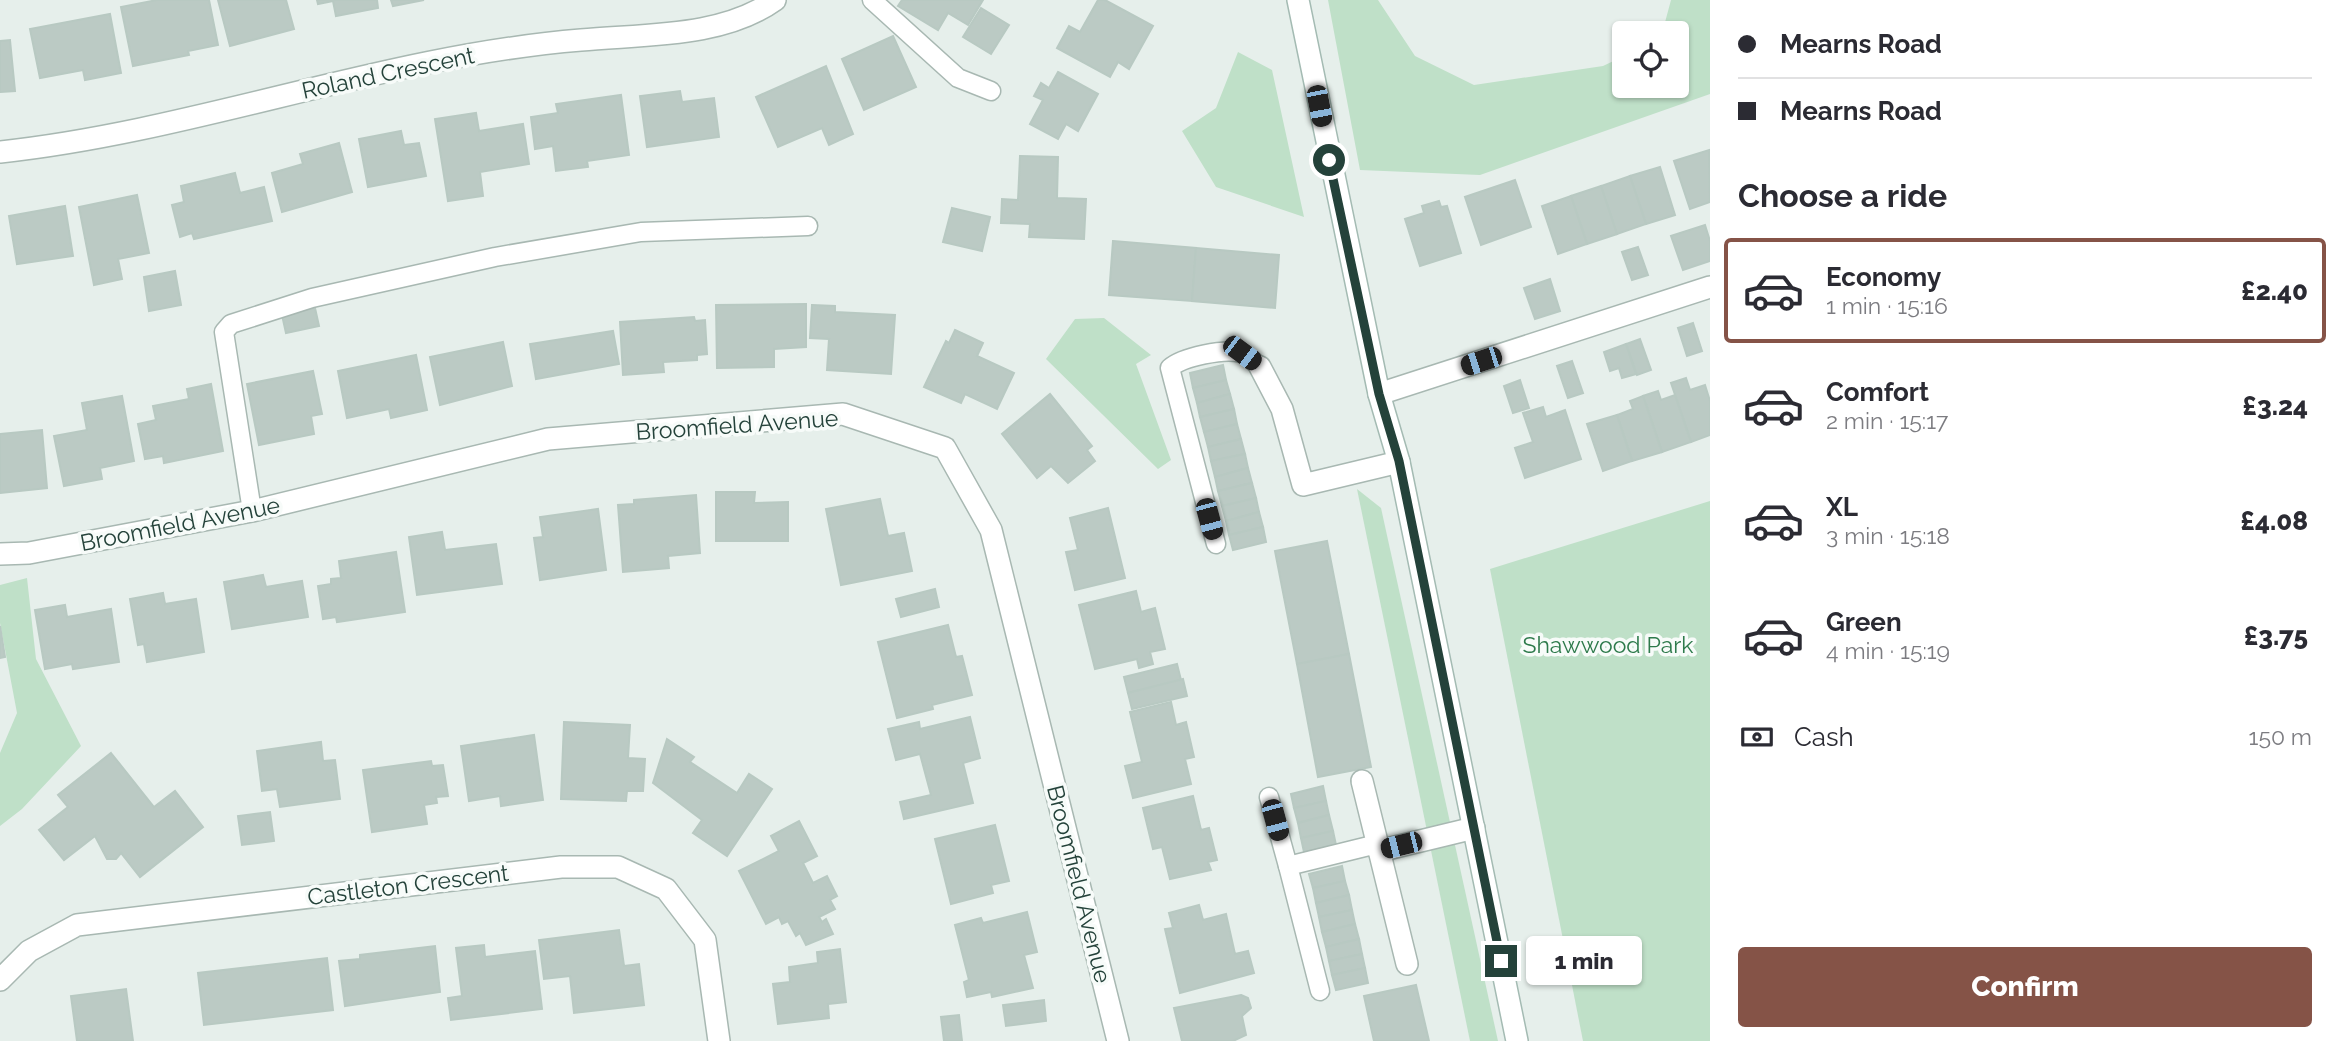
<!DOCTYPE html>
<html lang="en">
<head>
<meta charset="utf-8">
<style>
	body { margin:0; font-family:Raleway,sans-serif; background:#f7f7f7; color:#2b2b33; height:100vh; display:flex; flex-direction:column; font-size:26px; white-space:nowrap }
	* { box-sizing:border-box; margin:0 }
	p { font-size:23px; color:#7c7c81 }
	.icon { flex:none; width:38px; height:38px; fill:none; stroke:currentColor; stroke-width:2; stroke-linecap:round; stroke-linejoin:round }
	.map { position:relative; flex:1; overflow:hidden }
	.panel { display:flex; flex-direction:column; background:#fff; width:630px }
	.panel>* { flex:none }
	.guide { display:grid; align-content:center; height:154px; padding:0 28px; background:#fff }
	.tools { position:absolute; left:1612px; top:21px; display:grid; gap:14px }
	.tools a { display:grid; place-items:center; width:77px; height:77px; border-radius:7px; background:#fff; box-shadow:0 2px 5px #0004; font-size:35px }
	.end { position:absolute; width:32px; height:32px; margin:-16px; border:9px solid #24423a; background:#fff; box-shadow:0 0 0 4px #fff }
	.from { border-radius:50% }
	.bubble { position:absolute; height:49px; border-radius:7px; background:#fff; box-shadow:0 2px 5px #0004; font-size:23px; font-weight:800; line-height:49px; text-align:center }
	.car { position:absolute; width:21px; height:42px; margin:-21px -10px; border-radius:9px; box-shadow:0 0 5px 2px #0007; background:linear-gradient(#222 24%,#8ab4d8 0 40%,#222 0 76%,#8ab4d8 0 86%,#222 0) }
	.guide b { display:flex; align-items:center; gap:24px; height:66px; font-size:26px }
	.guide b+b { border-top:2px solid #e1e1e2 }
	.guide i { width:18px; height:18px; background:#2b2b33 }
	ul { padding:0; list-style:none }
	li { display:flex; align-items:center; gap:21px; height:105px; margin:0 14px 10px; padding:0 14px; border:4px solid transparent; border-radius:7px }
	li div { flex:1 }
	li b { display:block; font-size:26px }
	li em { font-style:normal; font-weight:800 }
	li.on { border-color:#855347 }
	li>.icon { width:63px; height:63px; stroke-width:1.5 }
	h2 { padding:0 28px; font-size:32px; line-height:84px }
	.pay { display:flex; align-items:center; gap:18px; height:77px; padding:0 28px; font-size:26px }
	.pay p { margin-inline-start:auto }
	.button { display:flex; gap:14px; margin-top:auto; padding:14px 28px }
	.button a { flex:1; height:80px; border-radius:7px; background:#855347; color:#fff; font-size:28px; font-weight:800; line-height:80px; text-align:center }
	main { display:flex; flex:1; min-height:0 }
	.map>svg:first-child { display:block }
</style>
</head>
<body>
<main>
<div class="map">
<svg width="1710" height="1041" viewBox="0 0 1710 1041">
	<rect width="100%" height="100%" fill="#e6efeb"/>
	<g fill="#bfe0c8">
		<path d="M1328 0H1378L1415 56 1474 85 1603 66 1624 56V86H1676V33H1658L1664 26 1671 0H1710V94L1480 175 1360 170Z"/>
		<path d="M1238 52 1272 70 1304 217 1216 187 1182 131 1216 108Z"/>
		<path d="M1104 318 1151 355 1136 364 1171 460 1158 469 1046 359 1075 319Z"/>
		<path d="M1357 489 1381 508 1498 1041H1470Z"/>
		<path d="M1710 501V1041H1583L1490 569Z"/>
		<path d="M27 578 36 659 81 746 22 809 0 826V753L17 713 0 623V585Z"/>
	</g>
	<g fill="#bbcac4" stroke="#b8c9c2" stroke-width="2">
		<path d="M157 0H209L218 45 188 51 189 55 133 66 121 7Z"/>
		<path d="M218 0H286L294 29 230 46Z"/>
		<path d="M317 0H377L378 8 336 16 333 1 318 4Z"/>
		<path d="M391 0H424L393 6Z"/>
		<path d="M902 0H983L968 25 948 13 938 30 898 6Z"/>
		<path d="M1098 0H1105L1153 26 1129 69 1118 62 1110 77 1057 48 1069 26 1080 32Z"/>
		<path d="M981 8 1009 25 991 54 963 37Z"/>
		<path d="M110 14 121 73 85 80 83 70 40 78 30 29Z"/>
		<path d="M893 36 916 87 864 110 842 59Z"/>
		<path d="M10 40 15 91 0 92V41Z"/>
		<path d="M826 66 853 134 829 145 822 128 778 147 756 97Z"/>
		<path d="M1058 72 1098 94 1078 131 1066 124 1058 139 1030 124 1043 100 1034 96 1041 83 1049 88Z"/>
		<path d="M680 91 682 102 714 98 719 137 647 147 640 96Z"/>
		<path d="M621 95 629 155 587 161 588 167 556 171 553 146 535 149 531 117 558 113 556 104Z"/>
		<path d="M476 113 479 131 523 124 529 164 480 172 483 196 448 201 435 119Z"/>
		<path d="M401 131 404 145 419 143 426 176 368 187 359 139Z"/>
		<path d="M339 143 352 192 282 212 272 173 303 164 300 154Z"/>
		<path d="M1709 150 1710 202 1690 209 1674 161Z"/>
		<path d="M1020 156 1058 157 1057 198 1086 199 1084 239 1029 237 1030 224 1001 223 1002 199 1018 200Z"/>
		<path d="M1660 167 1675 215 1646 224 1630 176Z"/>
		<path d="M235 173 240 193 264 187 272 221 194 239 192 233 180 237 172 205 184 202 181 186Z"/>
		<path d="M1630 176 1646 224 1617 234 1601 186Z"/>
		<path d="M1515 180 1531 227 1481 245 1465 197Z"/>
		<path d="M1601 186 1617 234 1587 244 1571 196Z"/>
		<path d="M137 195 149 253 118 259 122 279 94 285 79 207Z"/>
		<path d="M1571 196 1587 244 1558 254 1542 206Z"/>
		<path d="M1439 201 1441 207 1447 206 1461 253 1420 266 1405 219 1424 213 1422 206Z"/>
		<path d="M65 206 73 256 17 264 9 216Z"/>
		<path d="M952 208 990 217 982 251 943 242Z"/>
		<path d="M1705 225 1710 241V261L1683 270 1671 236Z"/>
		<path d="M1113 241 1196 248 1192 301 1109 295Z"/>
		<path d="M1638 247 1648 275 1632 280 1622 252Z"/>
		<path d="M1196 248 1279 255 1275 308 1192 301Z"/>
		<path d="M175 271 181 305 149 311 144 277Z"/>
		<path d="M1550 279 1560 311 1535 319 1524 288Z"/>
		<path d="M806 304V347L774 349V367L717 368 716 305Z"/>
		<path d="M812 305 835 306V312L895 315 891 374 827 370 829 339 810 338Z"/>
		<path d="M315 308 319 326 286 333 282 315Z"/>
		<path d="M694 317 695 321 705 320 707 354 697 355V360L663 362 664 372 623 375 620 322Z"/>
		<path d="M1693 323 1702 351 1687 356 1678 328Z"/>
		<path d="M955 330 983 343 977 356 1014 373 997 409 965 394 961 403 924 387 946 341 949 343Z"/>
		<path d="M613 331 619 364 536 379 530 344Z"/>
		<path d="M1640 339 1651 370 1637 375 1626 344Z"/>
		<path d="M503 342 512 386 440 405 430 357Z"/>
		<path d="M1626 344 1636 374 1622 378 1619 368 1610 371 1604 352Z"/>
		<path d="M416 355 427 410 391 418 389 409 347 418 338 371Z"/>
		<path d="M1572 361 1583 393 1568 398 1557 366Z"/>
		<path d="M1223 365 1226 380 1193 388 1190 373Z"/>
		<path d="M313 371 322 414 311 416 314 434 259 445 247 384Z"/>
		<path d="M1686 378 1690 390 1705 385 1710 401V435L1691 442 1671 383Z"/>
		<path d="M1226 380 1230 394 1197 403 1193 388Z"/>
		<path d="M1520 380 1529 408 1513 413 1504 386Z"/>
		<path d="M211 384 223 451 164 463 163 456 145 459 138 424 156 420 153 406 189 399 187 389Z"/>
		<path d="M1658 391 1661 400 1675 395 1691 442 1662 452 1643 396Z"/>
		<path d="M1050 394 1092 446 1087 450 1095 461 1068 483 1051 466 1037 478 1002 434Z"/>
		<path d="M1230 394 1234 409 1200 417 1197 403Z"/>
		<path d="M122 396 134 461 100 468 102 479 64 486 54 436 87 430 82 403Z"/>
		<path d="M1643 396 1662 452 1632 461 1617 415 1633 409 1630 401Z"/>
		<path d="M1543 407 1546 417 1565 410 1581 459 1525 478 1515 448 1533 442 1523 413Z"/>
		<path d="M1234 409 1237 424 1204 432 1200 417Z"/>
		<path d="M1617 415 1632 461 1603 471 1587 424Z"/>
		<path d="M1237 424 1241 439 1208 447 1204 432Z"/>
		<path d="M42 430 47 488 0 493V434Z"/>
		<path d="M1241 439 1245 454 1211 461 1208 447Z"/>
		<path d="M1245 454 1248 468 1215 477 1211 461Z"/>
		<path d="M1248 468 1252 483 1218 491 1215 477Z"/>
		<path d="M1252 483 1256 498 1222 506 1218 491Z"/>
		<path d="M716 492H755L754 503 788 502V541H716Z"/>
		<path d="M696 495 700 553 668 556 669 568 623 572 618 505 634 504V500Z"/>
		<path d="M1256 498 1259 512 1226 521 1222 506Z"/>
		<path d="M880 499 888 536 904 533 912 571 841 585 826 509Z"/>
		<path d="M1108 508 1125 578 1075 590 1066 552 1078 550 1070 518Z"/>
		<path d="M598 509 606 570 540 580 534 538 543 537 540 517Z"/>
		<path d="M1259 512 1263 527 1229 535 1226 521Z"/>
		<path d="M1263 527 1266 542 1233 550 1229 535Z"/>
		<path d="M442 532 445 550 496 544 502 584 417 595 409 537Z"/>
		<path d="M1327 541 1349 654 1297 664 1275 551Z"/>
		<path d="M396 552 405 612 337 622 336 617 323 619 318 586 331 584V579L341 578 339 561Z"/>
		<path d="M263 575 266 587 302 581 308 617 232 629 224 582Z"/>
		<path d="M935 589 939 607 901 617 896 599Z"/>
		<path d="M1136 591 1141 612 1155 608 1165 649 1150 652 1153 664 1139 668 1137 659 1095 669 1079 605Z"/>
		<path d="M163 593 165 604 196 599 204 652 147 662 144 644 138 645 130 599Z"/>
		<path d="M65 605 67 617 111 609 119 662 73 669 72 664 45 669 35 610Z"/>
		<path d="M948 625 956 657 962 656 972 695 932 705 933 709 897 718 878 642Z"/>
		<path d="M0 626 5 657 0 658Z"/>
		<path d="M1349 654 1371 767 1318 777 1297 664Z"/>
		<path d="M1177 664 1181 680 1128 693 1124 677Z"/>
		<path d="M1183 679 1187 696 1132 709 1128 693Z"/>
		<path d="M1171 702 1176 725 1186 722 1194 757 1185 759 1191 784 1133 798 1125 766 1142 762 1130 712Z"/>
		<path d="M970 717 980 758 963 763 973 803 904 819 900 802 931 795 920 754 896 760 888 729 919 722 920 729Z"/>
		<path d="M564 722 630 725 628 758 645 759 643 791H627L626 801 561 799Z"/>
		<path d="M534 735 543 800 501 806 500 796 469 801 461 746Z"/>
		<path d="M667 739 694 757 690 762 737 793 749 774 772 789 727 856 693 833 702 820 653 783Z"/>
		<path d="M321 742 323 761 335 760 340 799 280 807 277 789 262 791 257 751Z"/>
		<path d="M111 753 154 807 175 791 203 827 140 877 121 853 116 859H107L95 836 64 860 39 830 68 807 58 795Z"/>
		<path d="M431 761 432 766 443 765 448 796 436 797 437 803 424 805 427 824 372 832 363 770Z"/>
		<path d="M1323 786 1326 801 1294 808 1291 794Z"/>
		<path d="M1193 796 1201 830 1209 828 1217 860 1208 862 1211 870 1170 879 1162 847 1153 849 1143 808Z"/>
		<path d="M1326 801 1329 815 1298 823 1294 808Z"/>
		<path d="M270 812 274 841 242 845 238 816Z"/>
		<path d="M1329 815 1333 831 1301 838 1298 823Z"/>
		<path d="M799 821 817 856 803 863 813 883 827 876 837 896 830 900 835 909 819 917 822 922 826 919 833 934 806 945 800 933 796 936 788 921 782 924 779 917 766 924 739 871 779 851 771 836Z"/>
		<path d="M995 825 1009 881 991 885 993 893 951 904 935 839Z"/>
		<path d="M1333 831 1336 845 1304 852 1301 838Z"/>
		<path d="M1342 866 1345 881 1313 888 1309 874Z"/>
		<path d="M1345 881 1349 895 1316 903 1313 888Z"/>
		<path d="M1349 895 1352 910 1319 917 1316 903Z"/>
		<path d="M1199 905 1203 920 1226 914 1235 954 1248 951 1254 973 1180 993 1165 929 1173 928 1169 913Z"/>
		<path d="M1352 910 1355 924 1322 932 1319 917Z"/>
		<path d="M1027 912 1037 952 1024 955 1033 988 992 997 991 992 967 997 964 982 969 980 955 925 981 918 983 923Z"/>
		<path d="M1355 924 1359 939 1326 947 1322 932Z"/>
		<path d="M619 930 624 966 639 964 644 1005 574 1013 570 976 544 979 539 940Z"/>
		<path d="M1359 939 1362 954 1329 961 1326 947Z"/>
		<path d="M484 945 485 957 535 951 542 1009 451 1020 448 998 462 996 456 948Z"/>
		<path d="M435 946 440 992 345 1006 339 961 360 959V955Z"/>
		<path d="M840 949 846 1002 828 1004 829 1018 778 1024 773 984 790 982 789 967 818 963 817 952Z"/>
		<path d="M1362 954 1365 968 1332 975 1329 961Z"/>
		<path d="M327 958 333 1010 204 1025 198 973Z"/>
		<path d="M1365 968 1368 983 1336 990 1332 975Z"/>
		<path d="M1416 985 1429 1041H1374L1364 996Z"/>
		<path d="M126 989 133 1041H77L71 996Z"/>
		<path d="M1241 995 1248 998 1251 1008 1242 1016 1246 1035 1233 1041H1182L1174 1008Z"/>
		<path d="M1044 1000 1046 1021 1006 1026 1003 1005Z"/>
		<path d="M959 1015 962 1041H944L941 1017Z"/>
	</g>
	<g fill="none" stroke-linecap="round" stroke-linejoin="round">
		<g stroke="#a8b8b2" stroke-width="21">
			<g id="lane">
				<path d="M872 0 958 78 991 91"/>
				<path d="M252 511 224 332 231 324 312 298 495 257 641 232 808 226"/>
				<path d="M1216 544 1170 368C1182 357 1225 348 1241 353 1248 355 1255 363 1260 367"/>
				<path d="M1269 797 1288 866"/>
				<path d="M1320 991 1288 866 1377 844"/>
			</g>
		</g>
		<g stroke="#a8b8b2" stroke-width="24">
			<g id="street">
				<path d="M0 152C196 131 384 56 581 40 644 34 722 38 775 0"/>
				<path d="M1260 367 1282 409 1303 485 1399 462"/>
				<path d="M1379 394 1710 287"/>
				<path d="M0 554 29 553 252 511 548 439 843 414 945 448 991 530 1118 1041"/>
				<path d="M1362 781 1407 964"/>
				<path d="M1379 851 1474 828"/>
				<path d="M0 980 29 951 77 925 561 867H618L666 889 705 940 719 1041"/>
			</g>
		</g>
		<g stroke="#a4bbb3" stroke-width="24">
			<path id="secondary" d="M1298 0 1379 394 1399 462 1517 1041"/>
		</g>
		<use href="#lane" stroke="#fff" stroke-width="18"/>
		<use href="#street" stroke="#fff" stroke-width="21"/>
		<use href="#secondary" stroke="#fff" stroke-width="21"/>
	</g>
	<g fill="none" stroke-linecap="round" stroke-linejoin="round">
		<path stroke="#24423a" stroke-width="9" d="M1329 160 1379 394 1399 461 1501 961"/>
	</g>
	<g text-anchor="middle" stroke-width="7" stroke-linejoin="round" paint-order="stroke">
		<g font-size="23" fill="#24423a" stroke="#f7fbf9">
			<text transform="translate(388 73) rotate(-12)" y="8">Roland Crescent</text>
			<text transform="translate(737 425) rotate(-4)" y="8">Broomfield Avenue</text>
			<text transform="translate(180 524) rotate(-11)" y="8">Broomfield Avenue</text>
			<text transform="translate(1079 884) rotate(76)" y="8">Broomfield Avenue</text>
			<text transform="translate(408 885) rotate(-7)" y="8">Castleton Crescent</text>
		</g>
		<g font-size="23" fill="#2d7a4b" stroke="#f7fbf9">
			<text x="1608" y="653">Shawwood Park</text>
		</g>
	</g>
</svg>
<div class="tools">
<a><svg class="icon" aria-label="locate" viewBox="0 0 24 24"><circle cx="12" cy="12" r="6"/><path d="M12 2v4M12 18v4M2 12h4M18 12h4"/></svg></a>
</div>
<i class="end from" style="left:1329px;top:160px"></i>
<i class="end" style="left:1501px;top:961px"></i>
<div class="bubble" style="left:1526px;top:936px;width:116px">1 min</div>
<i class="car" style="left:1319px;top:106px;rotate:169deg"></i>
<i class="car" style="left:1242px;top:353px;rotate:127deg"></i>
<i class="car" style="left:1481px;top:361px;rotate:252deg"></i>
<i class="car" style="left:1209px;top:519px;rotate:165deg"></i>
<i class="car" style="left:1275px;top:820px;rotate:165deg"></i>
<i class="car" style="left:1401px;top:845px;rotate:256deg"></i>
</div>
<section class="panel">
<div class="guide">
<b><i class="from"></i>Mearns Road</b>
<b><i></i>Mearns Road</b>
</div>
<h2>Choose a ride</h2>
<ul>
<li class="on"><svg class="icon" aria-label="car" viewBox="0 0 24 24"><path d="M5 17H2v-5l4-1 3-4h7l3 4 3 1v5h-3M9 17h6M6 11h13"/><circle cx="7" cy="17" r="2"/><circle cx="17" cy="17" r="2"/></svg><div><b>Economy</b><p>1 min · 15:16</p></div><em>£2.40</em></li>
<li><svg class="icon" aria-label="car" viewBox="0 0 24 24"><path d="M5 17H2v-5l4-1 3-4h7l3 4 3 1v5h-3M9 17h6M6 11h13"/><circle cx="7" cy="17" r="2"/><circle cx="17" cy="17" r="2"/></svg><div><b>Comfort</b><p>2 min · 15:17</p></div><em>£3.24</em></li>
<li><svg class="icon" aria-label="car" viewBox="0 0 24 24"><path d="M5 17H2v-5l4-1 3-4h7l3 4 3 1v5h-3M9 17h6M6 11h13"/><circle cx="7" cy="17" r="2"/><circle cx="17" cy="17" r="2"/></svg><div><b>XL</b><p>3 min · 15:18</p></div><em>£4.08</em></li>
<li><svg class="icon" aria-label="car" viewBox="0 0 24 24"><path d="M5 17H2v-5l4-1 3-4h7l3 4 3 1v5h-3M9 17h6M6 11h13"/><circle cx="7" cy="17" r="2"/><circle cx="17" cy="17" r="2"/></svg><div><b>Green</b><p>4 min · 15:19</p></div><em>£3.75</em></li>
</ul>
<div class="pay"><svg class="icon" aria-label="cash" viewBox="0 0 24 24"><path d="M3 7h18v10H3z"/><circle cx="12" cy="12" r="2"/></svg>Cash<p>150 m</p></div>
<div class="button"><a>Confirm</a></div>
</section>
</main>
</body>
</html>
